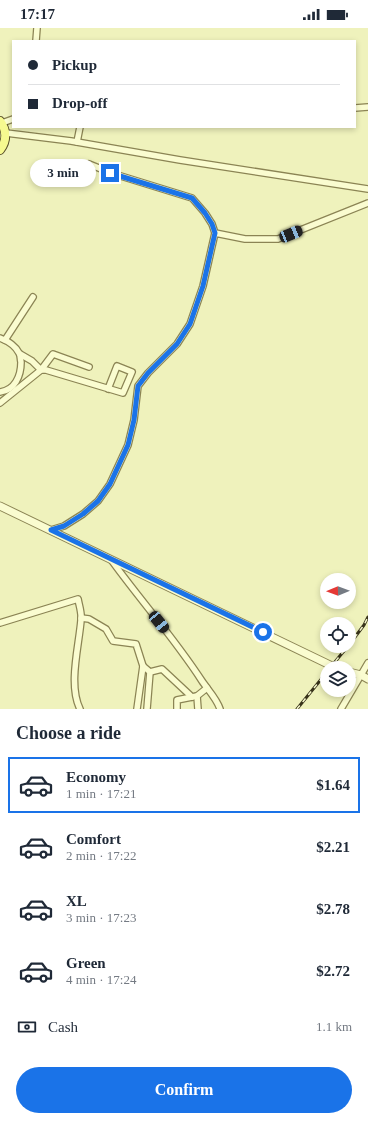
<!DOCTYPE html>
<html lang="en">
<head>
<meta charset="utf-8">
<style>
	body { margin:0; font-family:Georgia,serif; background:#f6f6f7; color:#1f2937; height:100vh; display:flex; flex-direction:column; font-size:15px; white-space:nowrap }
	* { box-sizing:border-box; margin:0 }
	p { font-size:13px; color:#747a83 }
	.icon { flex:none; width:22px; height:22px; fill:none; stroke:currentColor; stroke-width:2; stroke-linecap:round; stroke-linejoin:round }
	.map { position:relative; height:681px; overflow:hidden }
	.side { display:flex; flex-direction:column; background:#fff; flex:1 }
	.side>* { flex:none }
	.guide { position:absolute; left:12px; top:12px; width:344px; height:88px; border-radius:0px; box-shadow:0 2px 6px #0003; display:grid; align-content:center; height:88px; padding:0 16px; background:#fff }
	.needle { width:26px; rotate:269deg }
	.tools { position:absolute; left:320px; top:545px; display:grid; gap:8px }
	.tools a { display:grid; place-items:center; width:36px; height:36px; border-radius:50%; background:#fff; box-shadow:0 2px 6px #0003; font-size:20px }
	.end { position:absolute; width:18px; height:18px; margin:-9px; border:5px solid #1a73e8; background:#fff; box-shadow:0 0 0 2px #fff }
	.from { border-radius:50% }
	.bubble { position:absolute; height:28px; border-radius:14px; background:#fff; box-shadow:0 2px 6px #0003; font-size:13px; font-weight:700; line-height:28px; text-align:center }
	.car { position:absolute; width:12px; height:24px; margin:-12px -6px; border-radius:5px; box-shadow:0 0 3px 1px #0007; background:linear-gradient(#222 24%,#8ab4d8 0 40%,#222 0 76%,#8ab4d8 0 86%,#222 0) }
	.guide b { display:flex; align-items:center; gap:14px; height:38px; font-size:15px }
	.guide b+b { border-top:1px solid #e0e1e3 }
	.guide i { width:10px; height:10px; background:#1f2937 }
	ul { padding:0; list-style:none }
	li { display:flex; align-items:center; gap:12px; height:56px; margin:0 8px 6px; padding:0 8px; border:2px solid transparent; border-radius:0px }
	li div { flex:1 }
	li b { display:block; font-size:15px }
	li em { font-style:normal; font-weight:700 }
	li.on { border-color:#1a73e8 }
	li>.icon { width:36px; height:36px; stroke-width:1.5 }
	h2 { padding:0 16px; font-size:18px; line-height:48px }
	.pay { display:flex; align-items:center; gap:10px; height:44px; padding:0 16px; font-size:15px }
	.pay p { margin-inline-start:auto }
	.button { display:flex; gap:8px; margin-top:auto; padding:8px 16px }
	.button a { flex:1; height:46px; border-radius:24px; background:#1a73e8; color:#fff; font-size:16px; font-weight:700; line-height:46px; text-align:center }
	.status { display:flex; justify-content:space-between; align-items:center; height:28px; padding:0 20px; background:#fff; direction:ltr }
	.status svg { height:11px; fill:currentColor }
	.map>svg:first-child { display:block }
</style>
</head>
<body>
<div class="status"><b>17:17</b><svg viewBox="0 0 49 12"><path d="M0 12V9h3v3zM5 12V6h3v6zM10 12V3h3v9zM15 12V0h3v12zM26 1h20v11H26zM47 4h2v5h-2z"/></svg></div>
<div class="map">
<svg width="368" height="681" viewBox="0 0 368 681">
	<rect width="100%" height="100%" fill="#eff2bc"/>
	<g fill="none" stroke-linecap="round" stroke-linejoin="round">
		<g stroke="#8b8454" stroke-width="8">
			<g id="minor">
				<path d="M36 13 37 0"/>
				<path d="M355 80 368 79"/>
				<path d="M2 95 13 91"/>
				<path d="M6 105 71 113 180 132 368 161"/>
				<path d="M77 114 80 99"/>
				<path d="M89 136 111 145 192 170 205 185 212 196 215 205"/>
				<path d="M0 310C8 313 15 317 19 325 21 328 20 331 21 334 21 348 15 362 0 364"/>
				<path d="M5 312 33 269"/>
				<path d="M20 326 32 333 41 342 53 326 89 339"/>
				<path d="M0 375 41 342H46L123 365 132 344 117 338 108 361"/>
				<path d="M51 502 64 498 83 486 98 473 110 456 128 417 134 392 138 358 148 345 177 316 190 296 203 258 215 205 245 211H278L368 175"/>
				<path d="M112 533C141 573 175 611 202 653 208 662 217 671 220 681"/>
				<path d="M81 590 89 591 106 601 113 613 136 616 143 638 150 644 162 641 192 669"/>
				<path d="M0 595 78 571C79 577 82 585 81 592 79 618 68 657 80 681"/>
				<path d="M197 668 198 681"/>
				<path d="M137 681 143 638"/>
				<path d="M147 681 150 644"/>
				<path d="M177 681V672L197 668 207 660"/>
				<path d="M341 681 368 635"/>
			</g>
		</g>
		<g stroke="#8b8454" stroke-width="9">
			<g id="tertiary">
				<path d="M0 478 332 638 338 640"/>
				<path d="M349 644 361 647 368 651"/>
			</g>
		</g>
		<g stroke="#584f29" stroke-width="10">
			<path id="primary" d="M0 93C7 102 7 113 0 122"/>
		</g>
		<use href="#minor" stroke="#fafcd0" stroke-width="5.5"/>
		<use href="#tertiary" stroke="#fafcd0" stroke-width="7"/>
		<use href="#primary" stroke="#f6f990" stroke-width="8"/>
		<g stroke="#38331a" stroke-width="3">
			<g id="rail">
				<path d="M349 617 364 597 368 589"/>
				<path d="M330 640 348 618"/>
				<path d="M297 681 327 644"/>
			</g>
		</g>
		<use href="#rail" stroke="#f6f8cc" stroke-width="1.5" stroke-dasharray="4.5" stroke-linecap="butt"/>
	</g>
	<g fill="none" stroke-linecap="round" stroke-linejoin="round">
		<path stroke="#1a73e8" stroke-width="5" d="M110 145 192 170 205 185 212 196 215 205 203 258 190 296 177 316 148 345 138 358 134 392 128 417 110 456 98 473 83 486 64 498 51 502 263 604"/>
	</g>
</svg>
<div class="tools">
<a><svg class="needle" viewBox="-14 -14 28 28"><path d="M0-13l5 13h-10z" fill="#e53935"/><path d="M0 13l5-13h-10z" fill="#747a83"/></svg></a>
<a><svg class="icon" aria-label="locate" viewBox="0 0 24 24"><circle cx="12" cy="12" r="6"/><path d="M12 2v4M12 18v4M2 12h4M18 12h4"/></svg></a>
<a><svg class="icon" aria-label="layers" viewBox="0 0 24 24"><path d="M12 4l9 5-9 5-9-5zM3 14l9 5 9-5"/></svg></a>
</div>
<i class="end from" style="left:263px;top:604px"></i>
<i class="end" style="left:110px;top:145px"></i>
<div class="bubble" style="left:30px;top:131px;width:66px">3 min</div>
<i class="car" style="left:291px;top:206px;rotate:68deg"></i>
<i class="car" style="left:159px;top:594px;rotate:141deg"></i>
<div class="guide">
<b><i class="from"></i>Pickup</b>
<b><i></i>Drop-off</b>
</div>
</div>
<section class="side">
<h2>Choose a ride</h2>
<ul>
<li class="on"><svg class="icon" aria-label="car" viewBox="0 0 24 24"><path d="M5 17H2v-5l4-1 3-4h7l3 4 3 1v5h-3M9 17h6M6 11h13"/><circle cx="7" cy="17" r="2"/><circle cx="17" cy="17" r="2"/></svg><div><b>Economy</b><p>1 min · 17:21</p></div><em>$1.64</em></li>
<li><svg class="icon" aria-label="car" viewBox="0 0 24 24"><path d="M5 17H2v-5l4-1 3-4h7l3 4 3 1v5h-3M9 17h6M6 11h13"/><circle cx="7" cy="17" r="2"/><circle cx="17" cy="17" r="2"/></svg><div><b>Comfort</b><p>2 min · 17:22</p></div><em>$2.21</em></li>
<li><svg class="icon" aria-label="car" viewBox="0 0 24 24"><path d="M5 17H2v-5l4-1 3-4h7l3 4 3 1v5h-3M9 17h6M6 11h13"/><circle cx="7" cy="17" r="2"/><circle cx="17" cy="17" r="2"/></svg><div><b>XL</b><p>3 min · 17:23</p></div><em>$2.78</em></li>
<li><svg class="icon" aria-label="car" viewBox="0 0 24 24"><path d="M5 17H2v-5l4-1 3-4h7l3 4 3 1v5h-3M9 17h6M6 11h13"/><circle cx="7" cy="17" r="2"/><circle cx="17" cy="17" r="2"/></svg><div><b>Green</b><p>4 min · 17:24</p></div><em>$2.72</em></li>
</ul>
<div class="pay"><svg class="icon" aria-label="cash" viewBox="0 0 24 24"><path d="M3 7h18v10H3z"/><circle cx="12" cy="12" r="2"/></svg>Cash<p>1.1 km</p></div>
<div class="button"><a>Confirm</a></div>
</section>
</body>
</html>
